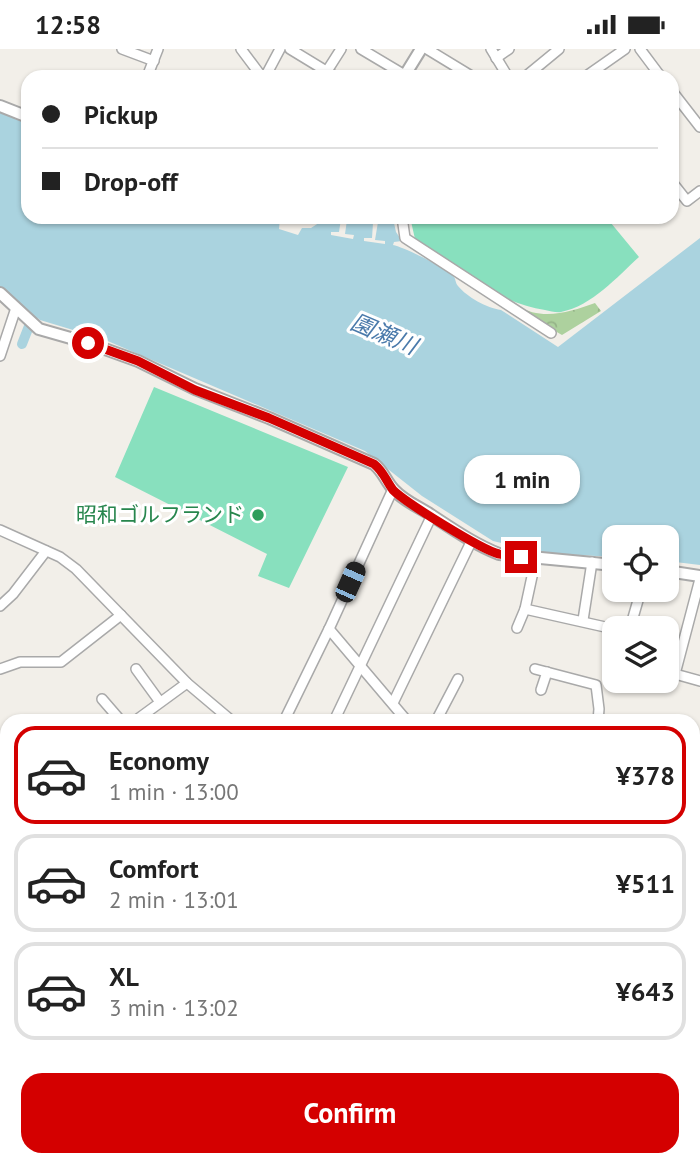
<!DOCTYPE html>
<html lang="en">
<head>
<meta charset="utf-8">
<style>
	body { margin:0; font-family:"PT Sans","Noto Sans JP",sans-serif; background:#f6f6f6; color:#222; height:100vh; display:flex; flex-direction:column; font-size:26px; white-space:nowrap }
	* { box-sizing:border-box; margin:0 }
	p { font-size:23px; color:#767676 }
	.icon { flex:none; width:38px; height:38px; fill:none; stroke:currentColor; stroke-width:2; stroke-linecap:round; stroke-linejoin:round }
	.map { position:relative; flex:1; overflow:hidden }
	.panel { position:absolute; left:0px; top:665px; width:700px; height:453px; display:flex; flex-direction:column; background:#fff; border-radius:21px 21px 0 0; box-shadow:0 2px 5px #0004 }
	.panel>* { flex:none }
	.top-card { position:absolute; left:21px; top:21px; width:658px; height:154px; border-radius:21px; box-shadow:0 2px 5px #0004; display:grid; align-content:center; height:154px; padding:0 21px; background:#fff }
	.controls { position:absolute; left:602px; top:476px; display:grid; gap:14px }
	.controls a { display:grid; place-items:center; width:77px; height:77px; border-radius:14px; background:#fff; box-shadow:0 2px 5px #0004; font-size:35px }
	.end { position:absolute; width:32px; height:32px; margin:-16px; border:9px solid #d40000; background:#fff; box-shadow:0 0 0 4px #fff }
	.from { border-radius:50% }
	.bubble { position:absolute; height:49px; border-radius:21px; background:#fff; box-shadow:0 2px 5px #0004; font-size:23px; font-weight:700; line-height:49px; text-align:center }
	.car { position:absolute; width:21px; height:42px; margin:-21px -10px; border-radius:9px; box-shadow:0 0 5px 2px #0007; background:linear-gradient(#222 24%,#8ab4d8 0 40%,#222 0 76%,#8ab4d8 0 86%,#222 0) }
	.top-card b { display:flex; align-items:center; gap:24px; height:66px; font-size:26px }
	.top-card b+b { border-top:2px solid #e0e0e0 }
	.top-card i { width:18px; height:18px; background:#222 }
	ul { padding:12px 0 0; list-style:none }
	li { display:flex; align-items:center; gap:21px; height:98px; margin:0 14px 10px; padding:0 7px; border:4px solid #e0e0e0; border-radius:21px }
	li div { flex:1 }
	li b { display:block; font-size:26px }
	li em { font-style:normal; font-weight:700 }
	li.current { border-color:#d40000 }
	li>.icon { width:63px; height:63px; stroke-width:1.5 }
	.primary-button { display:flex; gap:14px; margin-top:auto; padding:14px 21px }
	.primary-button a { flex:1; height:80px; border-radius:21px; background:#d40000; color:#fff; font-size:28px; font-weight:700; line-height:80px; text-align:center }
	.status { display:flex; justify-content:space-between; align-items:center; height:49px; padding:0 35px; background:#fff; direction:ltr }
	.status svg { height:19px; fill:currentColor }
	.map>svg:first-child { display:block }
</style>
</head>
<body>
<div class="status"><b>12:58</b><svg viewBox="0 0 49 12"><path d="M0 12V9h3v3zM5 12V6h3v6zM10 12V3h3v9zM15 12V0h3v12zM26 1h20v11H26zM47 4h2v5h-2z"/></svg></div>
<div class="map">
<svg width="700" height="1118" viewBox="0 0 700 1118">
	<defs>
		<pattern id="forest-crowns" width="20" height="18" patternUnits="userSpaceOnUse" patternTransform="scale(1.75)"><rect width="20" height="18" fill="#add19e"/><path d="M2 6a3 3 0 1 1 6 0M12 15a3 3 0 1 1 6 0" fill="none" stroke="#95b388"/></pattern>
	</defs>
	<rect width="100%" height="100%" fill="#f2efe9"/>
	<path fill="url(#forest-crowns)" d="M595 254 601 262 562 286 520 262 518 257C542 272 570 263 595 254Z"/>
	<g fill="#88e0be">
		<path d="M410 168H606L639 208C617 228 592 257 561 263 557 264 550 262 545 261 496 253 453 220 415 190Z"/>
		<path d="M154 338 348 418 289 539 258 527 267 505 115 428Z"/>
	</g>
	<path fill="#aad3df" d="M0 63 28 74V168H277L280 169 279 180 298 186 302 179H311L328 168 341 170 339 183H331V186L353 190 354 186 345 185 347 171 373 174 372 189H364V192L385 195V192L375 191 378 173 394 174 396 183 402 192 394 193 393 196C404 198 446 219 453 227 456 229 455 234 458 237 467 248 487 259 501 261L558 298 700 189V516L667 512V488H614V508L543 504 493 492 422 447 365 402 103 290 40 271 0 238Z"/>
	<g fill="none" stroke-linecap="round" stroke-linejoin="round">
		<path stroke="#aad3df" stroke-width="2.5" d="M644 1116 645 1118"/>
		<path stroke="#aad3df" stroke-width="10" d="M22 295 33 267"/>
		<g stroke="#a9a9a9" stroke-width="12">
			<g id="minor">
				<path d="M122 0 154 12"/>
				<path d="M241 0 262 28"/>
				<path d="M290 0 336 28"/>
				<path d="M361 0 408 28"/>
				<path d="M427 0 473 28"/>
				<path d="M491 0 508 28"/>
				<path d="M640 0 661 28"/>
				<path d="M496 9 509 0"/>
				<path d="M327 22 341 0"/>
				<path d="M147 28 158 0"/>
				<path d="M265 28 280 0"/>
				<path d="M525 28 559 0"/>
				<path d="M585 28 625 0"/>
				<path d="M672 42 700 78"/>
				<path d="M672 133 687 152 700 142"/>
				<path d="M402 168 405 189 551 284"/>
				<path d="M0 307 16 259"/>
				<path d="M0 481 60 508 76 520 187 634 232 672"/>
				<path d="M536 509 525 560 614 580"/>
				<path d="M700 530 675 625 700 632"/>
				<path d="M0 557 13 545 46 502"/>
				<path d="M583 571 592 513"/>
				<path d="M517 579 525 560"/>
				<path d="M630 579 641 541"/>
				<path d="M329 580 407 672"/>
				<path d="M0 620 20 613H61L121 566"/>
				<path d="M136 620 160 653"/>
				<path d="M535 620 596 636 599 660 598 672"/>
				<path d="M541 641 547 623"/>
				<path d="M102 650 121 672"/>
				<path d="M393 654 471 493"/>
				<path d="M135 672 187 634"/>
				<path d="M284 672 329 580 393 440"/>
				<path d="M334 672 432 466"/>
				<path d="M436 672 458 630"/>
				<path d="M693 695H700"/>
				<path d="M693 789 700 790"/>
				<path d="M0 838 7 845"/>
				<path d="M693 904 700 906"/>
				<path d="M0 939 7 935"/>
				<path d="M0 962 7 958"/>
				<path d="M693 1024 700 1015"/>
				<path d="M0 1063 7 1074"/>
				<path d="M3 1108 7 1107"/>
				<path d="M150 1111 156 1118"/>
				<path d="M581 1111 586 1118"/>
				<path d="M652 1111 666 1118"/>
				<path d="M32 1118 33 1111"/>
				<path d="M353 1118 362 1111"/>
				<path d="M608 1118 617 1111"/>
			</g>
		</g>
		<g stroke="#a9a9a9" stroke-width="14">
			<g id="tertiary">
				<path d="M400 28 405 26 421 0"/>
				<path d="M0 57 28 68"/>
				<path d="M0 244 39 280 88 294 138 312 195 340 269 369 374 415C384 423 386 433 394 441 404 452 419 458 431 466 454 481 474 495 499 505L614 516"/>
				<path d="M667 522 700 527"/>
			</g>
		</g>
		<g stroke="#707d05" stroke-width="16">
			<g id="secondary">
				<path d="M0 764 7 777"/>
				<path d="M197 1111 201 1118"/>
			</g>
		</g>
		<use href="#minor" stroke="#fff" stroke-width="9"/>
		<use href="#tertiary" stroke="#fff" stroke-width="10"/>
		<use href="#secondary" stroke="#f7fabf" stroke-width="12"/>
	</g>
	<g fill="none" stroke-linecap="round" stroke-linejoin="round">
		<path stroke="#d40000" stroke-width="9" d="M88 294 138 312 195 341 269 369 374 415C384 423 386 432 393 441 406 454 482 501 499 505 506 507 514 507 521 508"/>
	</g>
	<circle fill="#2e9e5b" stroke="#fff" stroke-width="2.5" cx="258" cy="466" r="7"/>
	<g text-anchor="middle" stroke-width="6" stroke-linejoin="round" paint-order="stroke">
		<g font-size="21" fill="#27864d" stroke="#fff" text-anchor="end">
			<text x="244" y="473">昭和ゴルフランド</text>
		</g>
		<g font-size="23" font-style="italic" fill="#4a7aab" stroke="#fff">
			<text transform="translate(384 285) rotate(23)" y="8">園瀬川</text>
		</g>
	</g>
</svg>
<div class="controls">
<a><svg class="icon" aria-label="locate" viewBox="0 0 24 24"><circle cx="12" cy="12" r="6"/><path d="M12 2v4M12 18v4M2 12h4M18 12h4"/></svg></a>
<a><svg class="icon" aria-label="layers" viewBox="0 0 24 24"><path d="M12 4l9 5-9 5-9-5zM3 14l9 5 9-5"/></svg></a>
</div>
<i class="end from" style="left:88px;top:294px"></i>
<i class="end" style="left:521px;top:508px"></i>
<div class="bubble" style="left:464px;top:406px;width:116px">1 min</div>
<i class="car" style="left:350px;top:533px;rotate:24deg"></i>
<div class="top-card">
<b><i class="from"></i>Pickup</b>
<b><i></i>Drop-off</b>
</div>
<section class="panel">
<ul>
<li class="current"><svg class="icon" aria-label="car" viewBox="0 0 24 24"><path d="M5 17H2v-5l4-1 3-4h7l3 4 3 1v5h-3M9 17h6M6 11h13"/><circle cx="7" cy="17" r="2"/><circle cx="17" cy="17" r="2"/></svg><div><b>Economy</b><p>1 min · 13:00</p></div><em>¥378</em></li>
<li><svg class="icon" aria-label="car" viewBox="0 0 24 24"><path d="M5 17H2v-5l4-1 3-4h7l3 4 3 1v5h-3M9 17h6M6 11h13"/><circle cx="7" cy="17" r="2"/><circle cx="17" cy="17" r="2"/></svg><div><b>Comfort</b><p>2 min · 13:01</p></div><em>¥511</em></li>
<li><svg class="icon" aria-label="car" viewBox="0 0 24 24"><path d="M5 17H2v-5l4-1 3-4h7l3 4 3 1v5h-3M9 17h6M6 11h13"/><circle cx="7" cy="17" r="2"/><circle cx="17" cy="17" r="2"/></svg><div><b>XL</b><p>3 min · 13:02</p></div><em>¥643</em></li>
</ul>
<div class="primary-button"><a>Confirm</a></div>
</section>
</div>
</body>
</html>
